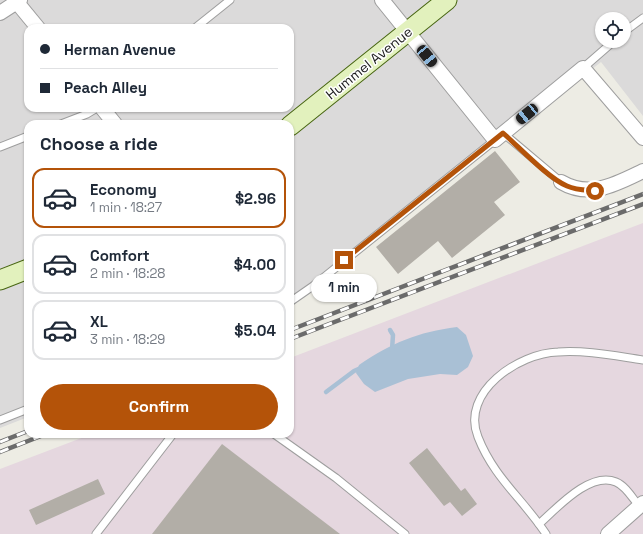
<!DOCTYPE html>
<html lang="en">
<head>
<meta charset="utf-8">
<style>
	body { margin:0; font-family:"Space Grotesk",sans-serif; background:#f2f2f3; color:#1f2937; height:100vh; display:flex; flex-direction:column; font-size:15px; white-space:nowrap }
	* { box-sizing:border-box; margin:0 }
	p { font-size:13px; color:#747a83 }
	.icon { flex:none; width:22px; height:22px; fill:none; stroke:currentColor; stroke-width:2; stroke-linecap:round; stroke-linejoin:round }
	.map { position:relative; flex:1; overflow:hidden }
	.sheet { position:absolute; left:24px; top:120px; width:270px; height:318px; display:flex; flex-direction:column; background:#fff; border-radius:12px; box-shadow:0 1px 3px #0004 }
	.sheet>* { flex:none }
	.top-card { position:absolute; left:24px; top:24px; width:270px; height:88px; border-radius:12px; box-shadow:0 1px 3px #0004; display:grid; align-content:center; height:88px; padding:0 16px; background:#fff }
	.controls { position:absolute; left:595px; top:12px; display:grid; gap:8px }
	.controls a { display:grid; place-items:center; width:36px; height:36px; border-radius:50%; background:#fff; box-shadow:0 1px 3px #0004; font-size:20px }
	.end { position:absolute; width:18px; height:18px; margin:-9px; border:5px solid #b45309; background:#fff; box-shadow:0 0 0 2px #fff }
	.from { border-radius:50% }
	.bubble { position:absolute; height:28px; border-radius:14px; background:#fff; box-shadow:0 1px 3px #0004; font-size:13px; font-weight:600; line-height:28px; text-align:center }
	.car { position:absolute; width:12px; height:24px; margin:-12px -6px; border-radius:5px; box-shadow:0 0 3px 1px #0007; background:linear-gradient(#222 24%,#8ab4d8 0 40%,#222 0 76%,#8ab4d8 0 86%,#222 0) }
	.top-card b { display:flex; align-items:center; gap:14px; height:38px; font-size:15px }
	.top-card b+b { border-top:1px solid #e0e1e3 }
	.top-card i { width:10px; height:10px; background:#1f2937 }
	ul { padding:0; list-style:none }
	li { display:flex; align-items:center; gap:12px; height:60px; margin:0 8px 6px; padding:0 8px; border:2px solid #e0e1e3; border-radius:12px }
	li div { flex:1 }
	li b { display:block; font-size:15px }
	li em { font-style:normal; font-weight:600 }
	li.selected { border-color:#b45309 }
	li>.icon { width:36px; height:36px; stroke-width:1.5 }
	h2 { padding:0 16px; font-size:18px; line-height:48px }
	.action { display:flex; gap:8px; margin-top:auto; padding:8px 16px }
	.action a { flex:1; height:46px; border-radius:24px; background:#b45309; color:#fff; font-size:16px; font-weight:600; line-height:46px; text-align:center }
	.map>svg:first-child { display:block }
</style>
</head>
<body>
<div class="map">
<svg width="643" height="534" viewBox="0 0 643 534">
	<rect width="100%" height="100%" fill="#edece4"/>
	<path fill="#dbdada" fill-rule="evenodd" d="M0 0H643V116L601 62 290 308V124H28V417L0 428ZM602 19H624V41H602ZM28 28H290V108H28Z"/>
	<path fill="#e5d7df" d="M643 223V534H0V469L92 434H290V358Z"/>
	<path fill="#a9c0d5" d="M457 327 466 335 473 356 468 367 457 375 440 374 408 379 375 392 364 384 356 373 359 365C391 343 418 332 457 327Z"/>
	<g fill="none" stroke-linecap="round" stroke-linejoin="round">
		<g stroke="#a9c0d5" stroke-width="4.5">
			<path d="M390 330 393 335 392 350"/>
			<path d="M326 392 354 371 363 367"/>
		</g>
	</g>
	<g fill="#b2aea7">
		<path d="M495 151 520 182 494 202 505 215 452 258 438 241 398 274 376 247Z"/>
		<path d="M222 444 340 534H152Z"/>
		<path d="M427 448 461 491 465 488 477 504 462 516 450 502 444 506 409 463Z"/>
		<path d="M98 479 105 494 36 525 29 510Z"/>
	</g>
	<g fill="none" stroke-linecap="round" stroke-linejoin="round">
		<g stroke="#9e9e9e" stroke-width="9">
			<g id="lane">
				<path d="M195 28 230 0"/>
				<path d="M624 32 643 18"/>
				<path d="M583 68 614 41"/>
				<path d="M61 124 87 114 97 108"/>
				<path d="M503 133 561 182"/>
				<path d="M0 147 28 136"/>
				<path d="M290 302 313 286 495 140"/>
				<path d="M0 420 28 409"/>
				<path d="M274 434 336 478 405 534"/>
				<path d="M539 524C557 508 590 471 616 482 626 486 633 499 639 506"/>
				<path d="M96 534 173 434"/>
				<path d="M546 534C523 499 494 478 478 437 460 392 519 353 558 352 586 350 615 356 643 360"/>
			</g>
		</g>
		<g stroke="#9e9e9e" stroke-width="16">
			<g id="street">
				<path d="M15 0 38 28"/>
				<path d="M382 0 495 140 583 68 643 138"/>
				<path d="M0 13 20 0"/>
				<path d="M102 108 115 124"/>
				<path d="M561 182C590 199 616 184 643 171"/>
				<path d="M608 534 643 503"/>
			</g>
		</g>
		<g stroke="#486612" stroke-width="21">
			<g id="secondary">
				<path d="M290 126 447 0"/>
				<path d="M0 280 28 269"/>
			</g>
		</g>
		<use href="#lane" stroke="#fff" stroke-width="7"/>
		<use href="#street" stroke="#fff" stroke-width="14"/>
		<use href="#secondary" stroke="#e2f1bd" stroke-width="19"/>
		<g stroke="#6b6b6b" stroke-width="4.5">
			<g id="rail">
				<path d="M290 330 643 194"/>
				<path d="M290 339 643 204"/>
				<path d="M0 442 28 431"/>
				<path d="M0 452 46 434"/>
			</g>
		</g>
		<use href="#rail" stroke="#fff" stroke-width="3" stroke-dasharray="9" stroke-linecap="butt"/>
	</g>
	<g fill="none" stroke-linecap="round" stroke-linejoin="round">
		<path stroke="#b45309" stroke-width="5" d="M344 260 503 133C520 148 548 178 567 186 576 190 585 190 595 191"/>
	</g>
	<g text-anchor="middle" stroke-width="3" stroke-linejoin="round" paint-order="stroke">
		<g font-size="14" fill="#1d1d1d" stroke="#fff">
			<text transform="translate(369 63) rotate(-39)" y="5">Hummel Avenue</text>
		</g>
	</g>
</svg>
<div class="controls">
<a><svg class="icon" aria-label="locate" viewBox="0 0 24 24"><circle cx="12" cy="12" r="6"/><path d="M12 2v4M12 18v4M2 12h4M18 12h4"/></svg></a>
</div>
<i class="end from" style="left:595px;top:191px"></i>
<i class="end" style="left:344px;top:260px"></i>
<div class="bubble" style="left:311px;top:274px;width:66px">1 min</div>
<i class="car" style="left:427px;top:56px;rotate:141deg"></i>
<i class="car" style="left:527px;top:114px;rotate:231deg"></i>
<div class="top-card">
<b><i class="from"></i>Herman Avenue</b>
<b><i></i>Peach Alley</b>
</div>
<section class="sheet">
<h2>Choose a ride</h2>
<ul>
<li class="selected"><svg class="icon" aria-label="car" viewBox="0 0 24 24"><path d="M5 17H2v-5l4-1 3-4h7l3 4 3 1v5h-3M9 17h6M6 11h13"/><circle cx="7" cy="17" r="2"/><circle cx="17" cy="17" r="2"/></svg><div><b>Economy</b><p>1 min · 18:27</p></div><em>$2.96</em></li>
<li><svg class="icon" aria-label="car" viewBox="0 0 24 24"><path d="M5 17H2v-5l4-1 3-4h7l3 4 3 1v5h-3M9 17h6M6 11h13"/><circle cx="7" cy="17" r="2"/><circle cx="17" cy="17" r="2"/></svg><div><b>Comfort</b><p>2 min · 18:28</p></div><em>$4.00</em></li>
<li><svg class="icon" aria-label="car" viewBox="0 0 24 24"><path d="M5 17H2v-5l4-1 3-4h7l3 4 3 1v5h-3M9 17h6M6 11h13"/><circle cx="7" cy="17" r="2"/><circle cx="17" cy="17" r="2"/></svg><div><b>XL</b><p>3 min · 18:29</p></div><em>$5.04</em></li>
</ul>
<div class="action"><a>Confirm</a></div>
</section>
</div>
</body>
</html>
